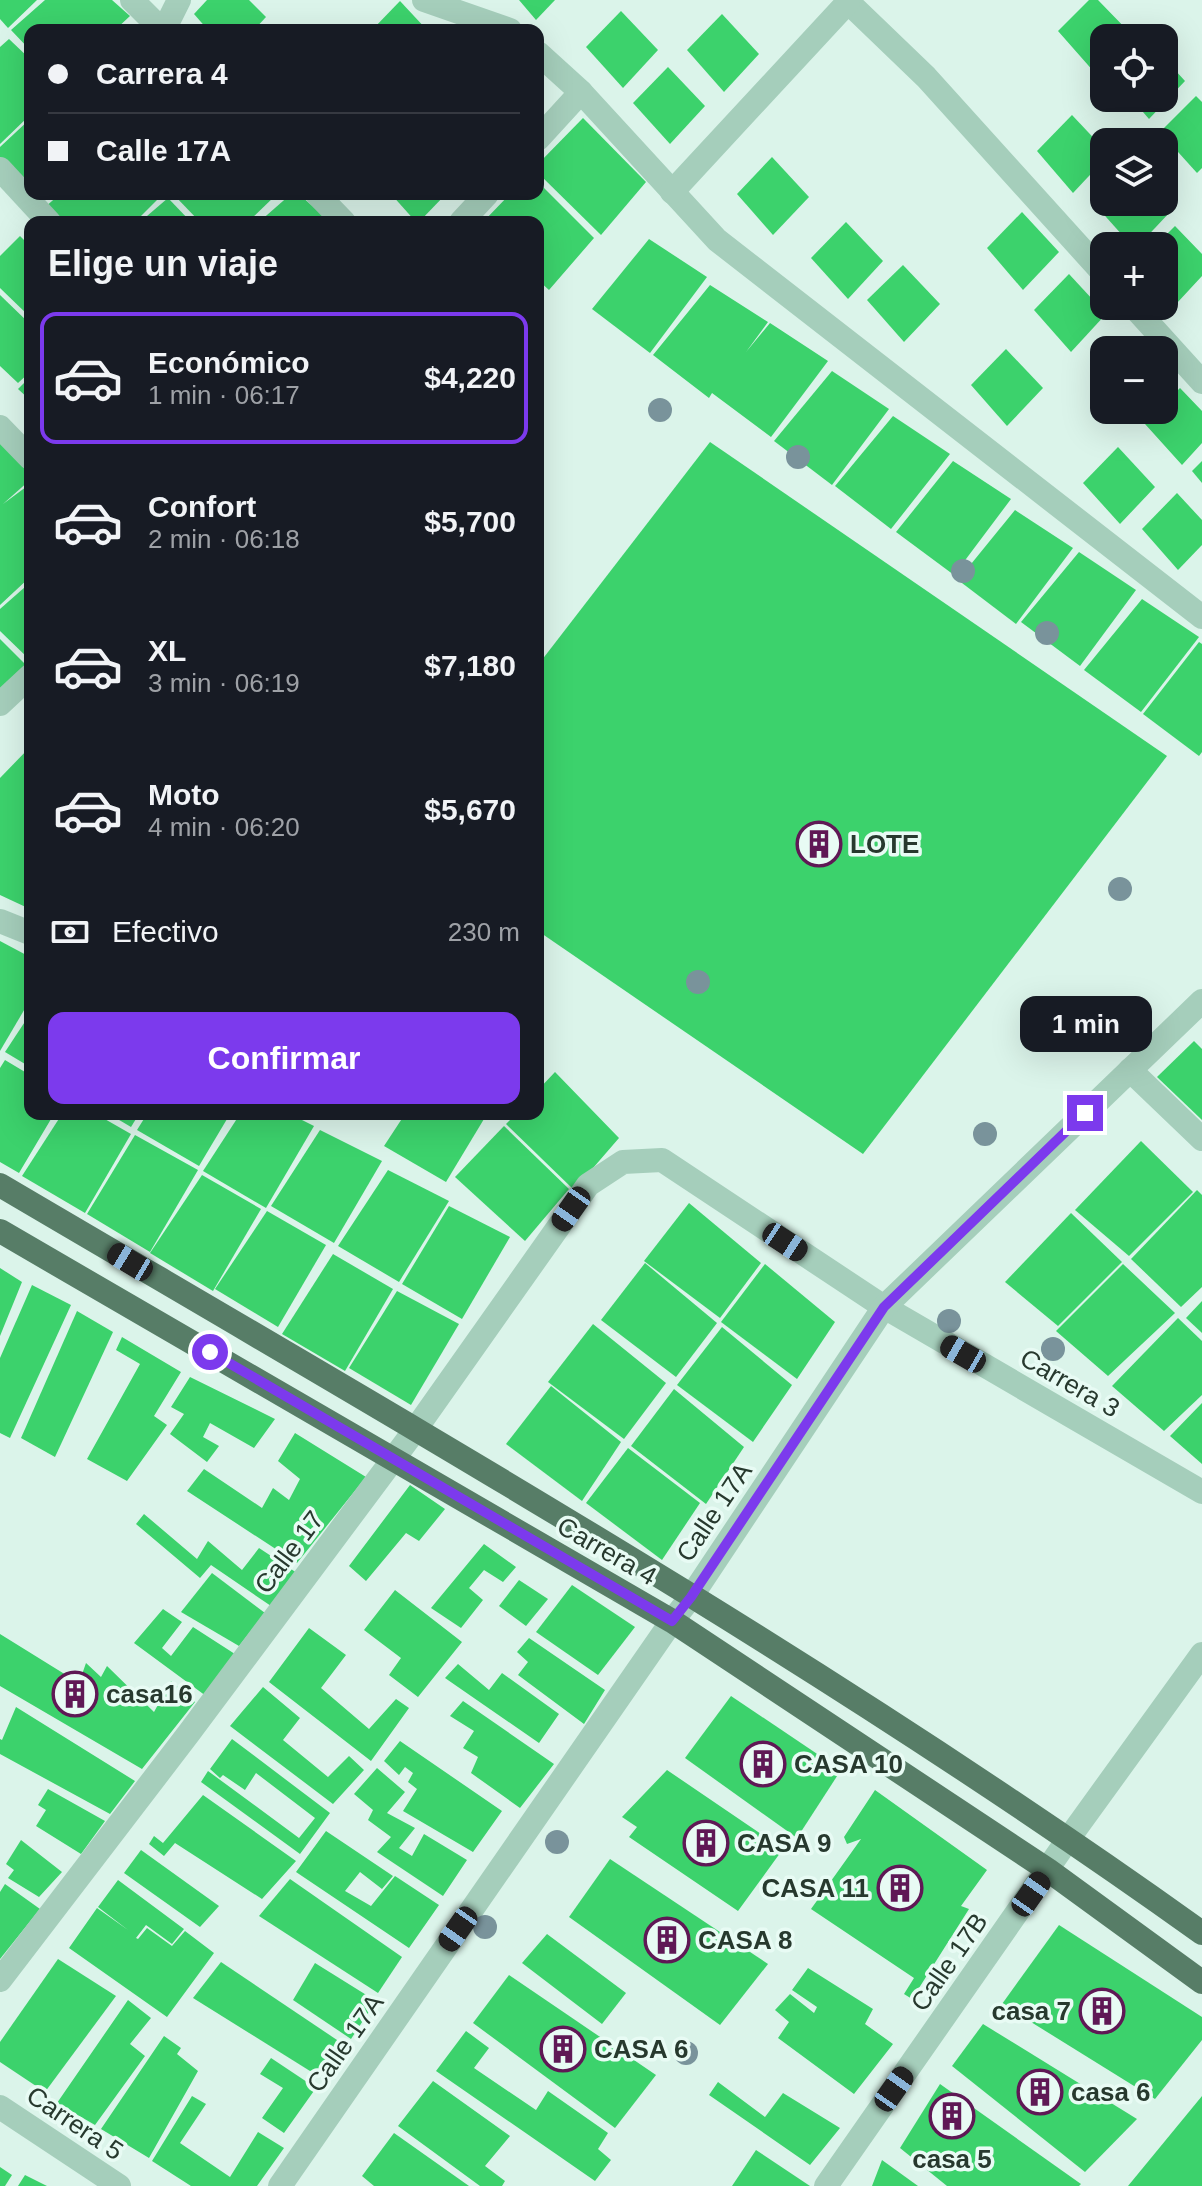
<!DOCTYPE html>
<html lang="es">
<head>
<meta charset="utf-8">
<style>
	body { margin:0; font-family:Helvetica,sans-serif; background:#20242c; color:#f1f3f6; height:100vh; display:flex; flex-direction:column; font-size:30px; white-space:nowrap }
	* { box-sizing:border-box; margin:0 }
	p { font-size:26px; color:#9ea1a6 }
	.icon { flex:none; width:44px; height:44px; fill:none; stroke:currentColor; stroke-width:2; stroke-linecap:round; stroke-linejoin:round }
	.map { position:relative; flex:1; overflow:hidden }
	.side { position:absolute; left:24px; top:216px; width:520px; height:904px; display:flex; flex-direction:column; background:#171b24; border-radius:16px; box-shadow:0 8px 32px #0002 }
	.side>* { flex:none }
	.hud { position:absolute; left:24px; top:24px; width:520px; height:176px; border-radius:16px; box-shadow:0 8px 32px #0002; display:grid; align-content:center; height:176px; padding:0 24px; background:#171b24 }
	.controls { position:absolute; left:1090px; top:24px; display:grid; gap:16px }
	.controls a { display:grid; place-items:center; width:88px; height:88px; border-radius:16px; background:#171b24; box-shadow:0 8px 32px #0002; font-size:40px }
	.end { position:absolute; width:36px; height:36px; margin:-18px; border:10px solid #7c3aed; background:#fff; box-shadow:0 0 0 4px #fff }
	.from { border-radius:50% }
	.bubble { position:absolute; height:56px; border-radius:16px; background:#171b24; box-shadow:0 8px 32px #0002; font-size:26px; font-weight:700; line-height:56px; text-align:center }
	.car { position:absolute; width:24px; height:48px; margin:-24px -12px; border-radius:10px; box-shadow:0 0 6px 2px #0007; background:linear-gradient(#222 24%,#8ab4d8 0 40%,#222 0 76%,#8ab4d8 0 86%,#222 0) }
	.hud b { display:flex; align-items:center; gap:28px; height:76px; font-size:30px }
	.hud b+b { border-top:2px solid #363941 }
	.hud i { width:20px; height:20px; background:#f1f3f6 }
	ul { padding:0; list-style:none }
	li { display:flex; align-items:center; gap:24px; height:132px; margin:0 16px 12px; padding:0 8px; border:4px solid transparent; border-radius:16px }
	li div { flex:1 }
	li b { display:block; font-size:30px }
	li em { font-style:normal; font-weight:700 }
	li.active { border-color:#7c3aed }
	li>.icon { width:72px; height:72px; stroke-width:1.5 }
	h2 { padding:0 24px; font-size:36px; line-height:96px }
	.pay { display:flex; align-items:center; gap:20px; height:88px; padding:0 24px; font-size:30px }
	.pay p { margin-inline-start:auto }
	.action { display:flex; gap:16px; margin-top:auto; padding:16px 24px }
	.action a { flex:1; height:92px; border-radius:16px; background:#7c3aed; color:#fff; font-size:32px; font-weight:700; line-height:92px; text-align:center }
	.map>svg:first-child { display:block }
</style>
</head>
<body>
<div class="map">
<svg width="1202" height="2186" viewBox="0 0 1202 2186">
	<rect width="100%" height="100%" fill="#dbf4ea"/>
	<g fill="#3cd26c">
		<path d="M0 0H37L8 28 0 19Z"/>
		<path d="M45 0H112L130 16 115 30H30V50L11 30Z"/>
		<path d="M207 0H249L266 17 254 30H208L194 14Z"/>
		<path d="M519 0H555L536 20Z"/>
		<path d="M1089 0H1098L1131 34 1127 38H1104V63L1095 73 1058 31Z"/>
		<path d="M400 1 427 30H372Z"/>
		<path d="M621 11 658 50 623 88 586 47Z"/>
		<path d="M722 14 759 54 724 92 687 50Z"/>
		<path d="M9 39 30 59V115L0 144V47Z"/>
		<path d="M1164 58 1185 81 1149 119 1131 98H1164Z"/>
		<path d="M668 67 705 106 670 144 633 103Z"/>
		<path d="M1196 96 1202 102V168L1197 173 1160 132Z"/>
		<path d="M1072 115 1104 149V160L1073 193 1037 151Z"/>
		<path d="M583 118 646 182 601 235 538 173V164Z"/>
		<path d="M30 119V192L0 161V147Z"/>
		<path d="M772 157 809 197 773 235 737 194Z"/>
		<path d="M538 182 594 238 549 290 538 280V222H483L510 194H538Z"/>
		<path d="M60 194H163L135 222H57L44 208Z"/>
		<path d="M173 194H277L248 222H200Z"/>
		<path d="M291 194H299L330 222H259Z"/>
		<path d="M391 194H446L419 222H416Z"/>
		<path d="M168 198 191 222H140Z"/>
		<path d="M1104 202H1162L1171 211 1138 246H1132L1098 208Z"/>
		<path d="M1022 212 1059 252 1023 290 987 248Z"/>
		<path d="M846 222 883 261 848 299 811 258Z"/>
		<path d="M1175 226 1202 254V276L1177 303 1164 289V246H1155Z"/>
		<path d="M20 236 30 246V317L0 288V256Z"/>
		<path d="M649 239 707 277 650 353 592 309Z"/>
		<path d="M903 265 940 304 904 342 867 300Z"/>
		<path d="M1069 274 1106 314 1071 352 1034 310Z"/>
		<path d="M710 285 768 322 746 352 770 323 828 361 771 437 712 393 709 398 653 355Z"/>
		<path d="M0 295 30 324V372L18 383 0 366Z"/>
		<path d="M1006 349 1043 388 1007 426 971 385Z"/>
		<path d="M832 371 889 409 832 485 774 441Z"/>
		<path d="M30 377V400L18 389Z"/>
		<path d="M1180 388 1202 411V443L1182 465 1145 424 1158 410H1164V404Z"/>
		<path d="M893 416 950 454 891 529 835 486Z"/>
		<path d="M0 440 30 467V480L3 504 30 484V577L0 605Z"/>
		<path d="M710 442 1167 756 863 1154 538 931V665Z"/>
		<path d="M1118 447 1155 487 1120 524 1083 483Z"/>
		<path d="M953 461 1011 499 954 575 896 532Z"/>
		<path d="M1202 461V483L1192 471Z"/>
		<path d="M1177 493 1202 520V545L1178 570 1142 529Z"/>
		<path d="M1015 510 1073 548 1016 624 958 580Z"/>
		<path d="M1079 552 1136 590 1080 666 1021 622Z"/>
		<path d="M25 587 30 593V660L0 631V609Z"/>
		<path d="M1142 599 1199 637 1141 712 1084 670Z"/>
		<path d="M0 639 30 669 0 701Z"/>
		<path d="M1199 642 1202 644V752L1199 756 1143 714Z"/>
		<path d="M30 747V909L0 895V778Z"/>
		<path d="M0 941 30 957V1000L0 1051Z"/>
		<path d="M30 1014V1067L5 1052Z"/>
		<path d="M1194 1041 1202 1049V1120L1157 1077Z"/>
		<path d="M5 1060 30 1075V1114H54L19 1173 0 1162V1068Z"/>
		<path d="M555 1072 619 1138 574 1190 506 1124 516 1114H538V1090Z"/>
		<path d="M62 1114H96L131 1134 85 1213 22 1176Z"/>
		<path d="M109 1114H139L131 1127Z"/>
		<path d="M147 1114H230L199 1166 137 1130Z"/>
		<path d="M240 1114H290L314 1126 266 1208 203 1171Z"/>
		<path d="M405 1114H487L446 1182 384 1146Z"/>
		<path d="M504 1126 569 1189 525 1241 455 1177Z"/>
		<path d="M320 1130 382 1161 334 1243 271 1206Z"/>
		<path d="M135 1135 198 1170 150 1252 87 1214Z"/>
		<path d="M1141 1141 1193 1192 1129 1256 1075 1210Z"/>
		<path d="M388 1170 449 1201 399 1282 338 1246Z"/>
		<path d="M202 1175 261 1209 213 1291 150 1253Z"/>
		<path d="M1197 1190 1202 1195V1287L1181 1307 1131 1259Z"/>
		<path d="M689 1203 761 1263 720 1318 644 1261Z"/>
		<path d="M449 1206 510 1237 462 1319 402 1284Z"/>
		<path d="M267 1211 326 1245 278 1327 215 1289Z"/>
		<path d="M1071 1213 1122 1262 1058 1326 1005 1282Z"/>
		<path d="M333 1254 393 1289 345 1371 282 1334Z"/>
		<path d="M645 1263 717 1323 676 1377 601 1320Z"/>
		<path d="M765 1264 835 1322 797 1379 721 1322Z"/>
		<path d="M1123 1264 1175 1313 1108 1376 1056 1331Z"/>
		<path d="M0 1268 22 1282 0 1336Z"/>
		<path d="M32 1285 71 1305 10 1438 0 1433V1358Z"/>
		<path d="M397 1291 459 1324 411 1405 349 1368Z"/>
		<path d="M1202 1301V1333L1186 1318Z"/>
		<path d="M77 1311 113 1332 55 1457 21 1438Z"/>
		<path d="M1178 1318 1202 1341V1395L1164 1431 1112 1386Z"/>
		<path d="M593 1324 666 1383 624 1439 548 1382Z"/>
		<path d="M722 1327 792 1385 753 1442 677 1385Z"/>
		<path d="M122 1337 181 1372 154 1416 167 1425 127 1481 87 1459 140 1364 116 1350Z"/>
		<path d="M190 1377 275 1419 254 1448 210 1423 203 1437 219 1446 207 1462 170 1434 184 1414 171 1407Z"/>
		<path d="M551 1386 621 1442 582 1501 506 1444Z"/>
		<path d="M674 1389 744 1447 706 1504 631 1446Z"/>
		<path d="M1202 1403V1464L1170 1436Z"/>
		<path d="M295 1433 366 1477 297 1563 187 1491 204 1469 262 1508 273 1488 289 1500 300 1479 278 1461Z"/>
		<path d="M628 1448 700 1503 662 1560 586 1503Z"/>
		<path d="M410 1485 445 1509 419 1541 406 1533 366 1581 349 1566Z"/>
		<path d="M144 1514 197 1559 208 1541 242 1570 259 1548 297 1573 271 1606 211 1565 200 1578 136 1524Z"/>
		<path d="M484 1544 516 1567 503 1582 484 1570 469 1588 483 1600 461 1628 431 1608Z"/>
		<path d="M212 1573 265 1613 239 1646 181 1612Z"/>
		<path d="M519 1580 548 1599 526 1626 499 1606Z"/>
		<path d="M572 1585 635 1627 598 1675 536 1632Z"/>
		<path d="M395 1590 462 1642 418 1697 389 1675 401 1658 364 1630Z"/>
		<path d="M163 1609 182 1622 162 1648 171 1656 193 1627 238 1656 206 1696 134 1643Z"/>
		<path d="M309 1628 346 1655 321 1688 369 1729 396 1699 409 1708 371 1761 269 1682Z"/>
		<path d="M0 1634 79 1683 86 1663 101 1677 107 1666 154 1712 171 1681 195 1702 142 1769 0 1686Z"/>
		<path d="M529 1638 605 1690 584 1724 518 1675 528 1662 517 1652Z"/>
		<path d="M458 1664 489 1690 502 1673 559 1714 539 1743 445 1678Z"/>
		<path d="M263 1687 300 1718 283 1740 328 1777 349 1756 364 1770 333 1804 230 1726Z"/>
		<path d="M731 1696 841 1770 797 1838 685 1758Z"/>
		<path d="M463 1701 554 1764 520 1808 471 1773 478 1757 463 1748 474 1731 450 1716Z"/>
		<path d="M16 1707 135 1781 110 1814 0 1754V1739L2 1740Z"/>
		<path d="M232 1739 330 1813 300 1854 201 1782 208 1771 299 1838 315 1818 256 1773 245 1790 223 1775 220 1778 210 1769Z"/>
		<path d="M400 1741 502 1811 473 1852 403 1811 417 1789 408 1782 413 1773 405 1767 399 1775 384 1761Z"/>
		<path d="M377 1768 405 1792 387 1813 415 1828 399 1848 412 1856 424 1834 467 1860 443 1896 377 1852 391 1837 368 1820 373 1810 354 1794Z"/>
		<path d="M667 1770 783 1849 738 1911 629 1837 637 1827 622 1817Z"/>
		<path d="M48 1789 105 1821 81 1854 36 1826 46 1810 38 1805Z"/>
		<path d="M875 1790 987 1870 961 1906 969 1909 912 1999 904 1994 914 1978 811 1909 861 1839 847 1844 844 1837Z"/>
		<path d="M203 1795 296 1861 262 1899 175 1843 164 1856 149 1844 154 1836 163 1843Z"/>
		<path d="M326 1831 393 1876 382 1889 360 1872 345 1891 371 1906 395 1876 439 1905 409 1948 296 1872Z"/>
		<path d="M21 1840 62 1872 39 1897 8 1878 14 1870 6 1864Z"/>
		<path d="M141 1850 219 1906 200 1927 124 1873Z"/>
		<path d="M610 1859 768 1964 720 2025 569 1917Z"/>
		<path d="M290 1879 402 1957 378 1993 259 1916Z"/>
		<path d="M118 1880 184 1929 172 1944 146 1925 136 1938 138 1939 147 1928 172 1946 185 1931 214 1953 167 2017 69 1948 97 1908 128 1930 98 1907Z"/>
		<path d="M5 1884 40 1909 0 1959V1892Z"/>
		<path d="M1059 1925 1202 2017V2040L1155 2099 1002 2004Z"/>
		<path d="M547 1934 626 1993 602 2024 522 1963Z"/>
		<path d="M58 1959 116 1996 45 2092 0 2062V2042Z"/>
		<path d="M221 1962 343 2044 318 2076 193 1998Z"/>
		<path d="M315 1963 376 2001 351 2039 293 2000Z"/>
		<path d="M808 1968 873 2009 865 2024 893 2044 854 2094 778 2038 789 2022 775 2010 790 1994 814 2013 817 2007 792 1990Z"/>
		<path d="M509 1975 656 2075 615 2128 473 2023Z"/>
		<path d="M128 2000 151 2018 130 2044 145 2056 95 2125 57 2103Z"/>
		<path d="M983 2024 1137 2119 1085 2172 952 2066Z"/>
		<path d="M466 2031 489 2048 474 2068 536 2110 548 2091 608 2133 598 2149 611 2160 595 2181 436 2071Z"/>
		<path d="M164 2036 181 2048 177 2054 198 2071 149 2158 101 2129Z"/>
		<path d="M271 2058 316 2088 284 2133 262 2118 283 2088 260 2074Z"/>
		<path d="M433 2081 510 2136 485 2166 505 2181 502 2186H480L398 2126Z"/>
		<path d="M718 2082 765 2117 783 2093 840 2128 810 2165 709 2095Z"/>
		<path d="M940 2084 1081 2184 1079 2186H947L900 2148Z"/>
		<path d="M192 2096 206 2104 180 2143 230 2177 258 2132 284 2148 257 2186H191L152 2161Z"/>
		<path d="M1202 2096V2186H1128Z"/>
		<path d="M394 2133 469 2186H374L362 2176Z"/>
		<path d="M756 2150 810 2186H732Z"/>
		<path d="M882 2160 918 2186H872Z"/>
		<path d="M0 2167 12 2175 5 2186H0Z"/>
		<path d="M25 2175 47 2186H18Z"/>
	</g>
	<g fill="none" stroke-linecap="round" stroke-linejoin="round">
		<g stroke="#a5cebb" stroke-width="24">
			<path d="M132 0 162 30"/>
			<path d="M424 0 510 30"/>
			<path d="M846 0 926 77 1104 274"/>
			<path d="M164 30 179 0"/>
			<path d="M538 53 581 92 717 240 1202 617"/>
			<path d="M538 139 581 92"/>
			<path d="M0 169 49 222"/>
			<path d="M672 192 848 2"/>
			<path d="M317 194 344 222"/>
			<path d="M461 222 487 194"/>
			<path d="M1133 306 1202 382"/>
			<path d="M0 427 30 458"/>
			<path d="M0 704 30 676"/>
			<path d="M0 921 30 933"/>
			<path d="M1130 1070 1202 1139"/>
			<path d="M0 1980 189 1733 415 1430 588 1185 623 1162 662 1160 884 1307 1202 1492"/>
			<path d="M0 2107 119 2186"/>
			<path d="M280 2186 672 1621 691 1597 884 1307 1202 1001"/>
			<path d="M826 2186 1069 1838 1202 1654"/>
		</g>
		<g stroke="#577d67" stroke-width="24">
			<path d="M0 1185C406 1424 818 1658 1202 1933"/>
			<path d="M0 1231 672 1621 1048 1870 1202 1982"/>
		</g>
	</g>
	<g fill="#79939b">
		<circle cx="660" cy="410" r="12"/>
		<circle cx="798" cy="457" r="12"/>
		<circle cx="963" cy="571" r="12"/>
		<circle cx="1047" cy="633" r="12"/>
		<circle cx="1120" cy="889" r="12"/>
		<circle cx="698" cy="982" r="12"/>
		<circle cx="985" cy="1134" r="12"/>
		<circle cx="949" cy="1321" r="12"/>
		<circle cx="1053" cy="1349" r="12"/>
		<circle cx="557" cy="1842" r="12"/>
		<circle cx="485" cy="1927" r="12"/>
		<circle cx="686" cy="2053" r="12"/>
	</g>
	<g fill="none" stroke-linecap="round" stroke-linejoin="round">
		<path stroke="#7c3aed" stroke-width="10" d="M210 1352 672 1621 691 1597 884 1307 1085 1113"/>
	</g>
	<defs>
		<g id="building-ring" transform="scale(2.3)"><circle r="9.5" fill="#e8fbf4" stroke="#5f1855" stroke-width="1.5"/><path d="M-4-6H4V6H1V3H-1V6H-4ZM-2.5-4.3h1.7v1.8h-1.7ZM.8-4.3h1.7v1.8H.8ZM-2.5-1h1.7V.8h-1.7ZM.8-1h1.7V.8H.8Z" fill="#5f1855"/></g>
	</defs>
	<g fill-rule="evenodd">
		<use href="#building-ring" x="819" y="844"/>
		<use href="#building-ring" x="75" y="1694"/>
		<use href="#building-ring" x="763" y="1764"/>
		<use href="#building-ring" x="706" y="1843"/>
		<use href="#building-ring" x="900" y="1888"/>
		<use href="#building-ring" x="667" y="1940"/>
		<use href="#building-ring" x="1102" y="2011"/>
		<use href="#building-ring" x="563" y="2049"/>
		<use href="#building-ring" x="1040" y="2092"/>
		<use href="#building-ring" x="952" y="2116"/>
	</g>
	<g text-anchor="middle" stroke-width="7" stroke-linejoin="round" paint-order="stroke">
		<g font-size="26" font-weight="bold" fill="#27392e" stroke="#e8fbf4" text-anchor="start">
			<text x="850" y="853">LOTE</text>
			<text x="106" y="1703">casa16</text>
			<text x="794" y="1773">CASA 10</text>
			<text x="737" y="1852">CASA 9</text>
			<text x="869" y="1897" text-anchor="end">CASA 11</text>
			<text x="698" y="1949">CASA 8</text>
			<text x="1071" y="2020" text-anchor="end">casa 7</text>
			<text x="594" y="2058">CASA 6</text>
			<text x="1071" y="2101">casa 6</text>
			<text x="952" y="2168" text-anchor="middle">casa 5</text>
		</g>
		<g font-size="26" fill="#27392e" stroke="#e8fbf4">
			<text transform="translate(1070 1383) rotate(30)" y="9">Carrera 3</text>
			<text transform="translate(714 1512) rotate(-56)" y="9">Calle 17A</text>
			<text transform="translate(607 1551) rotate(30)" y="9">Carrera 4</text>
			<text transform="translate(289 1552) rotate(-53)" y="9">Calle 17</text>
			<text transform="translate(949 1962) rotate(-55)" y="9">Calle 17B</text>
			<text transform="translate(345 2043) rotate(-55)" y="9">Calle 17A</text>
			<text transform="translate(75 2123) rotate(34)" y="9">Carrera 5</text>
		</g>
	</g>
</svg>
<div class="controls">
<a><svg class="icon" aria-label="locate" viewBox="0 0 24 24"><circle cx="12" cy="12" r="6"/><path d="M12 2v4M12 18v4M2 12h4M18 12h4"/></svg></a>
<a><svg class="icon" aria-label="layers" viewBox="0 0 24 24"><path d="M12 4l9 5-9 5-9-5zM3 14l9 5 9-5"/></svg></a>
<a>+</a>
<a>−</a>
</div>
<i class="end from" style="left:210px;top:1352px"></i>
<i class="end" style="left:1085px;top:1113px"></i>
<div class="bubble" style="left:1020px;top:996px;width:132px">1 min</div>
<i class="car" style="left:571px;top:1209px;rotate:215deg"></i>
<i class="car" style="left:785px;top:1242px;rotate:123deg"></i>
<i class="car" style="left:130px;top:1262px;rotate:301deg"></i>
<i class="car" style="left:963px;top:1354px;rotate:300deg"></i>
<i class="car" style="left:1031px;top:1894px;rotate:35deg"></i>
<i class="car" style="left:458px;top:1929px;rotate:215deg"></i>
<i class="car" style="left:894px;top:2089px;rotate:35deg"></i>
<div class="hud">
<b><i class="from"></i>Carrera 4</b>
<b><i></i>Calle 17A</b>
</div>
<section class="side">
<h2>Elige un viaje</h2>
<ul>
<li class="active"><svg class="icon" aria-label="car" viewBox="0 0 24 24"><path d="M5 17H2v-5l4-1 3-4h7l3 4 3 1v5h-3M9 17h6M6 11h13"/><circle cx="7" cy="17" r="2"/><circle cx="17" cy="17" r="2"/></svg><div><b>Económico</b><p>1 min · 06:17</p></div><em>$4,220</em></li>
<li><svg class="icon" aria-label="car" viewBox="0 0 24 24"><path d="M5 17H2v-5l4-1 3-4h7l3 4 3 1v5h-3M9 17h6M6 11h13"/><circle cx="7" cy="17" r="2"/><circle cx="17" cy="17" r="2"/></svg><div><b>Confort</b><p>2 min · 06:18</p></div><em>$5,700</em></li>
<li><svg class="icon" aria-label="car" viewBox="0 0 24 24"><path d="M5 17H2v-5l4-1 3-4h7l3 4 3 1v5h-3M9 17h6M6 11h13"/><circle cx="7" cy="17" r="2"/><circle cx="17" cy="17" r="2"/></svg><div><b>XL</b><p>3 min · 06:19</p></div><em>$7,180</em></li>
<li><svg class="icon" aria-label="car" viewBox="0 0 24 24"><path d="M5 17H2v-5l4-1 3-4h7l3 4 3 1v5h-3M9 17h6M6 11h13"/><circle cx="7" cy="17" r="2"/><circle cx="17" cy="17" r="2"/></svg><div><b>Moto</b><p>4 min · 06:20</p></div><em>$5,670</em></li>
</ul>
<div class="pay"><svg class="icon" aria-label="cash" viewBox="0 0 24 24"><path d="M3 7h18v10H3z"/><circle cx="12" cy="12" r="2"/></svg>Efectivo<p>230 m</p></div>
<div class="action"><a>Confirmar</a></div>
</section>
</div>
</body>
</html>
